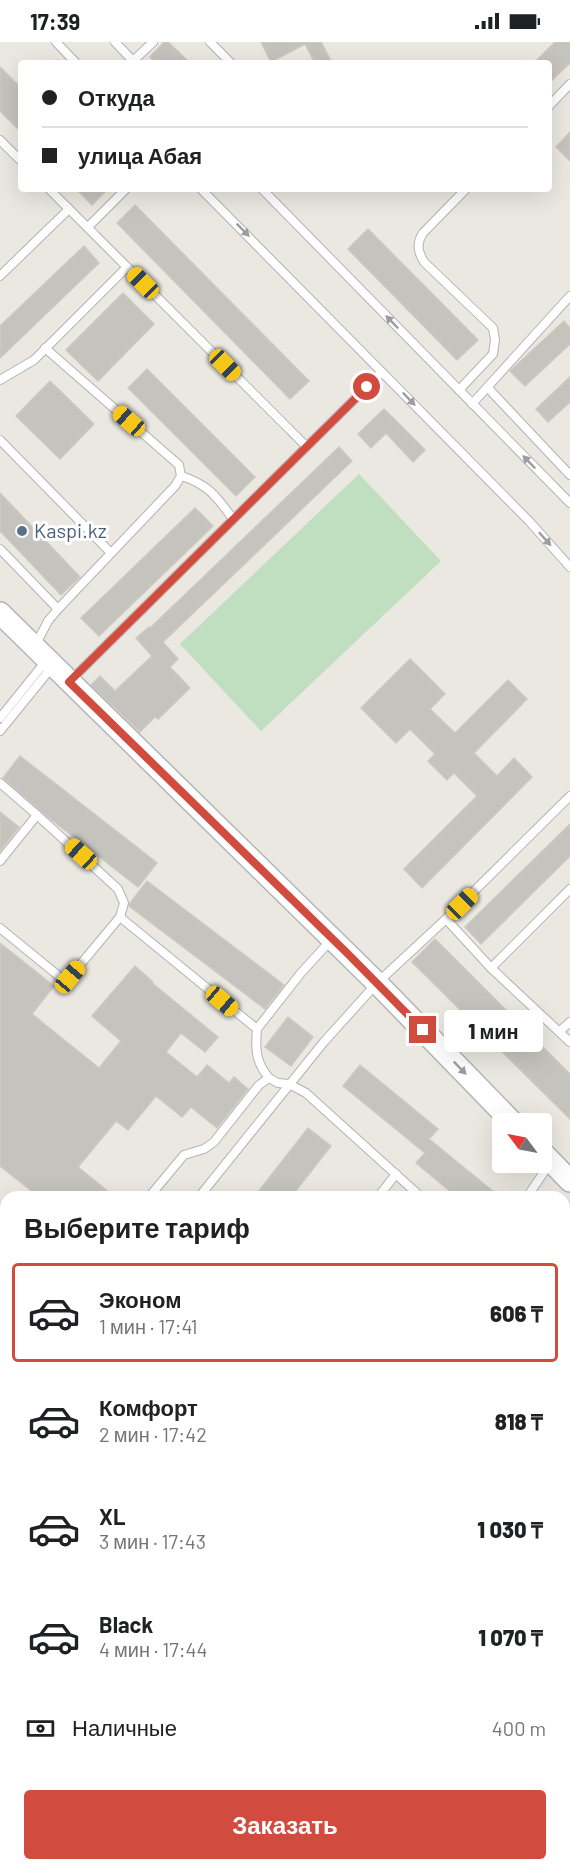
<!DOCTYPE html>
<html lang="ru">
<head>
<meta charset="utf-8">
<style>
	body { margin:0; font-family:Barlow,sans-serif; background:#f2f2f2; color:#202124; height:100vh; display:flex; flex-direction:column; font-size:22px; white-space:nowrap }
	* { box-sizing:border-box; margin:0 }
	p { font-size:20px; color:#757577 }
	.icon { flex:none; width:33px; height:33px; fill:none; stroke:currentColor; stroke-width:2; stroke-linecap:round; stroke-linejoin:round }
	.map { position:relative; flex:1; overflow:hidden }
	.panel { position:absolute; left:0px; top:1149px; width:570px; height:680px; display:flex; flex-direction:column; background:#fff; border-radius:18px 18px 0 0; box-shadow:0 6px 24px #0002 }
	.panel>* { flex:none }
	.banner { position:absolute; left:18px; top:18px; width:534px; height:132px; border-radius:6px; box-shadow:0 6px 24px #0002; display:grid; align-content:center; height:132px; padding:0 24px; background:#fff }
	.needle { width:39px; rotate:302deg }
	.tools { position:absolute; left:492px; top:1071px; display:grid; gap:12px }
	.tools a { display:grid; place-items:center; width:60px; height:60px; border-radius:6px; background:#fff; box-shadow:0 6px 24px #0002; font-size:30px }
	.end { position:absolute; width:27px; height:27px; margin:-14px; border:8px solid #d14b3f; background:#fff; box-shadow:0 0 0 3px #fff }
	.from { border-radius:50% }
	.bubble { position:absolute; height:42px; border-radius:6px; background:#fff; box-shadow:0 6px 24px #0002; font-size:20px; font-weight:800; line-height:42px; text-align:center }
	.car { position:absolute; width:18px; height:36px; margin:-18px -9px; border-radius:8px; box-shadow:0 0 4px 2px #0007; background:linear-gradient(#f5c518 24%,#345 0 40%,#f5c518 0 76%,#345 0 86%,#f5c518 0) }
	.banner b { display:flex; align-items:center; gap:21px; height:57px; font-size:22px }
	.banner b+b { border-top:2px solid #e0e0e0 }
	.banner i { width:15px; height:15px; background:#202124 }
	ul { padding:0; list-style:none }
	li { display:flex; align-items:center; gap:18px; height:99px; margin:0 12px 9px; padding:0 12px; border:3px solid transparent; border-radius:6px }
	li div { flex:1 }
	li b { display:block; font-size:22px }
	li em { font-style:normal; font-weight:800 }
	li.on { border-color:#d14b3f }
	li>.icon { width:54px; height:54px; stroke-width:1.5 }
	h2 { padding:0 24px; font-size:27px; line-height:72px }
	.pay { display:flex; align-items:center; gap:15px; height:66px; padding:0 24px; font-size:22px }
	.pay p { margin-inline-start:auto }
	.primary-button { display:flex; gap:12px; margin-top:auto; padding:12px 24px }
	.primary-button a { flex:1; height:69px; border-radius:6px; background:#d14b3f; color:#fff; font-size:24px; font-weight:800; line-height:69px; text-align:center }
	.status { display:flex; justify-content:space-between; align-items:center; height:42px; padding:0 30px; background:#fff; direction:ltr }
	.status svg { height:16px; fill:currentColor }
	.map>svg:first-child { display:block }
</style>
</head>
<body>
<div class="status"><b>17:39</b><svg viewBox="0 0 49 12"><path d="M0 12V9h3v3zM5 12V6h3v6zM10 12V3h3v9zM15 12V0h3v12zM26 1h20v11H26zM47 4h2v5h-2z"/></svg></div>
<div class="map">
<svg width="570" height="1828" viewBox="0 0 570 1828">
	<rect width="100%" height="100%" fill="#eae8e0"/>
	<path fill="#bfdfc0" d="M359 432 441 519 261 689 180 602Z"/>
	<g fill="#c5c3bd" stroke="#cec9c0" stroke-width="1.5">
		<path d="M164 0H168L190 21H156L150 15Z"/>
		<path d="M261 0H321L332 21H315L305 2 271 20Z"/>
		<path d="M555 0H570V21L549 41V21H534Z"/>
		<path d="M0 25 21 46V90L0 69Z"/>
		<path d="M570 90V119L556 105Z"/>
		<path d="M76 147H108L92 163Z"/>
		<path d="M135 163 309 339 290 357 117 181Z"/>
		<path d="M368 187 478 298 457 318 348 207Z"/>
		<path d="M84 204 99 221 0 316V284Z"/>
		<path d="M123 251 154 282 98 339 66 308Z"/>
		<path d="M564 279 570 286V302L525 344 510 329Z"/>
		<path d="M147 327 255 435 236 454 128 346Z"/>
		<path d="M570 335V360L548 380 536 367Z"/>
		<path d="M50 339 94 382 60 417 16 374Z"/>
		<path d="M384 367 425 408 413 420 386 391 371 406 358 392Z"/>
		<path d="M339 405 352 419 163 600 178 617 170 625 190 646 158 677 155 675 140 690 91 643 100 634 115 649 152 614 136 596 149 585 150 586Z"/>
		<path d="M0 451 80 535 61 553 0 489Z"/>
		<path d="M195 466 213 484 99 594 81 576Z"/>
		<path d="M410 617 445 652 430 667 455 691 508 638 527 657 474 711 497 734 514 716 532 735 422 846 404 827 477 754 454 731 447 738 428 719 435 712 410 687 396 701 361 666Z"/>
		<path d="M20 714 157 821 138 845 48 775 3 736Z"/>
		<path d="M0 770 19 785 0 809Z"/>
		<path d="M570 782V814L481 902 465 885Z"/>
		<path d="M147 839 284 943 265 967 129 864 130 861Z"/>
		<path d="M435 897 570 1032V1077L412 920Z"/>
		<path d="M0 901 54 944 32 972 99 1026 121 999 92 974 135 924 153 940 152 941 218 995 205 1010 181 991 166 1010 197 1035 207 1023 229 1041 234 1035 248 1047 217 1086 191 1065 182 1075 156 1054 128 1088 116 1079 78 1125 115 1155H39L0 1124Z"/>
		<path d="M288 975 313 995 291 1024 265 1005Z"/>
		<path d="M360 1023 438 1087 429 1097 500 1155H457L416 1121 425 1111 343 1044Z"/>
		<path d="M308 1086 331 1104 291 1155H254Z"/>
	</g>
	<g fill="none" stroke-linecap="round" stroke-linejoin="round">
		<g stroke="#b1b3b6" stroke-width="10">
			<g id="lane">
				<path d="M56 0 76 21"/>
				<path d="M115 0 135 21"/>
				<path d="M210 0 231 21"/>
				<path d="M133 19 153 0"/>
				<path d="M549 64 570 42"/>
				<path d="M0 98 21 119"/>
				<path d="M49 147 306 404"/>
				<path d="M201 147 529 479 570 525"/>
				<path d="M262 147 570 461"/>
				<path d="M88 185 126 147"/>
				<path d="M0 234 69 167"/>
				<path d="M45 306 179 423 181 434 175 444 58 567"/>
				<path d="M0 338 34 318 127 225"/>
				<path d="M488 346 570 433"/>
				<path d="M459 348 493 312 495 298 493 286 424 220C418 210 416 202 423 191L466 147"/>
				<path d="M472 362 570 254"/>
				<path d="M0 398 111 511"/>
				<path d="M181 434C208 442 217 455 233 477"/>
				<path d="M0 507 58 567 48 579 36 602"/>
				<path d="M70 639 382 330"/>
				<path d="M0 676 46 619"/>
				<path d="M0 689 52 625"/>
				<path d="M0 741 37 773 118 847 124 861 120 875 257 987C255 1007 256 1021 269 1036"/>
				<path d="M0 819 37 773"/>
				<path d="M446 877 491 926 570 1000"/>
				<path d="M0 886 60 935 64 936 70 935 120 875"/>
				<path d="M491 926 570 847"/>
				<path d="M257 987 301 931 331 898"/>
				<path d="M560 989 570 980"/>
				<path d="M149 1155 184 1113 204 1107 214 1100 259 1043 269 1036 278 1041 289 1042 306 1051 421 1155"/>
				<path d="M199 1155 323 1001 377 941 446 877 570 754"/>
				<path d="M378 1155 396 1132"/>
				<path d="M527 1155 550 1121"/>
				<path d="M564 1350 570 1355"/>
				<path d="M0 1545 6 1546"/>
				<path d="M564 1624 570 1629"/>
				<path d="M564 1796 570 1789"/>
				<path d="M382 1822 389 1828"/>
				<path d="M340 1828 343 1822"/>
				<path d="M538 1828 543 1822"/>
			</g>
		</g>
		<g stroke="#b1b3b6" stroke-width="18">
			<g id="street">
				<path d="M564 1394 570 1386"/>
				<path d="M214 1828 219 1822"/>
			</g>
		</g>
		<g stroke="#b2b5b9" stroke-width="24">
			<g id="secondary">
				<path d="M0 571 377 941 514 1082"/>
				<path d="M542 1110 570 1139"/>
			</g>
		</g>
		<use href="#lane" stroke="#fff" stroke-width="8"/>
		<use href="#street" stroke="#fff" stroke-width="15"/>
		<use href="#secondary" stroke="#fff" stroke-width="21"/>
	</g>
	<defs><path id="oneway-solid" d="M-6-.8H1V-3.2L6.5 0L1 3.2V.8H-6Z" transform="scale(1.5)"/></defs>
	<g fill="#9b9d9f">
		<use href="#oneway-solid" transform="translate(243 188) rotate(45)"/>
		<use href="#oneway-solid" transform="translate(392 280) rotate(-134)"/>
		<use href="#oneway-solid" transform="translate(409 357) rotate(46)"/>
		<use href="#oneway-solid" transform="translate(529 420) rotate(-134)"/>
		<use href="#oneway-solid" transform="translate(545 497) rotate(48)"/>
		<use href="#oneway-solid" transform="translate(460 1026) rotate(46)"/>
	</g>
	<g fill="none" stroke-linecap="round" stroke-linejoin="round">
		<path stroke="#d14b3f" stroke-width="8" d="M367 345 69 640 347 911 423 988"/>
	</g>
	<circle fill="#5c6f8a" stroke="#fff" stroke-width="2" cx="22" cy="489" r="6"/>
	<g text-anchor="middle" stroke-width="6" stroke-linejoin="round" paint-order="stroke">
		<g font-size="20" fill="#4e5e75" stroke="#fff" text-anchor="start">
			<text x="34" y="496">Kaspi.kz</text>
		</g>
	</g>
</svg>
<div class="tools">
<a><svg class="needle" viewBox="-14 -14 28 28"><path d="M0-13l5 13h-10z" fill="#e53935"/><path d="M0 13l5-13h-10z" fill="#757577"/></svg></a>
</div>
<i class="end from" style="left:367px;top:345px"></i>
<i class="end" style="left:423px;top:988px"></i>
<div class="bubble" style="left:444px;top:968px;width:99px">1 мин</div>
<i class="car" style="left:143px;top:241px;rotate:315deg"></i>
<i class="car" style="left:225px;top:323px;rotate:135deg"></i>
<i class="car" style="left:129px;top:379px;rotate:311deg"></i>
<i class="car" style="left:81px;top:812px;rotate:312deg"></i>
<i class="car" style="left:462px;top:862px;rotate:45deg"></i>
<i class="car" style="left:70px;top:935px;rotate:40deg"></i>
<i class="car" style="left:222px;top:959px;rotate:130deg"></i>
<div class="banner">
<b><i class="from"></i>Откуда</b>
<b><i></i>улица Абая</b>
</div>
<section class="panel">
<h2>Выберите тариф</h2>
<ul>
<li class="on"><svg class="icon" aria-label="car" viewBox="0 0 24 24"><path d="M5 17H2v-5l4-1 3-4h7l3 4 3 1v5h-3M9 17h6M6 11h13"/><circle cx="7" cy="17" r="2"/><circle cx="17" cy="17" r="2"/></svg><div><b>Эконом</b><p>1 мин · 17:41</p></div><em>606 ₸</em></li>
<li><svg class="icon" aria-label="car" viewBox="0 0 24 24"><path d="M5 17H2v-5l4-1 3-4h7l3 4 3 1v5h-3M9 17h6M6 11h13"/><circle cx="7" cy="17" r="2"/><circle cx="17" cy="17" r="2"/></svg><div><b>Комфорт</b><p>2 мин · 17:42</p></div><em>818 ₸</em></li>
<li><svg class="icon" aria-label="car" viewBox="0 0 24 24"><path d="M5 17H2v-5l4-1 3-4h7l3 4 3 1v5h-3M9 17h6M6 11h13"/><circle cx="7" cy="17" r="2"/><circle cx="17" cy="17" r="2"/></svg><div><b>XL</b><p>3 мин · 17:43</p></div><em>1 030 ₸</em></li>
<li><svg class="icon" aria-label="car" viewBox="0 0 24 24"><path d="M5 17H2v-5l4-1 3-4h7l3 4 3 1v5h-3M9 17h6M6 11h13"/><circle cx="7" cy="17" r="2"/><circle cx="17" cy="17" r="2"/></svg><div><b>Black</b><p>4 мин · 17:44</p></div><em>1 070 ₸</em></li>
</ul>
<div class="pay"><svg class="icon" aria-label="cash" viewBox="0 0 24 24"><path d="M3 7h18v10H3z"/><circle cx="12" cy="12" r="2"/></svg>Наличные<p>400 m</p></div>
<div class="primary-button"><a>Заказать</a></div>
</section>
</div>
</body>
</html>
